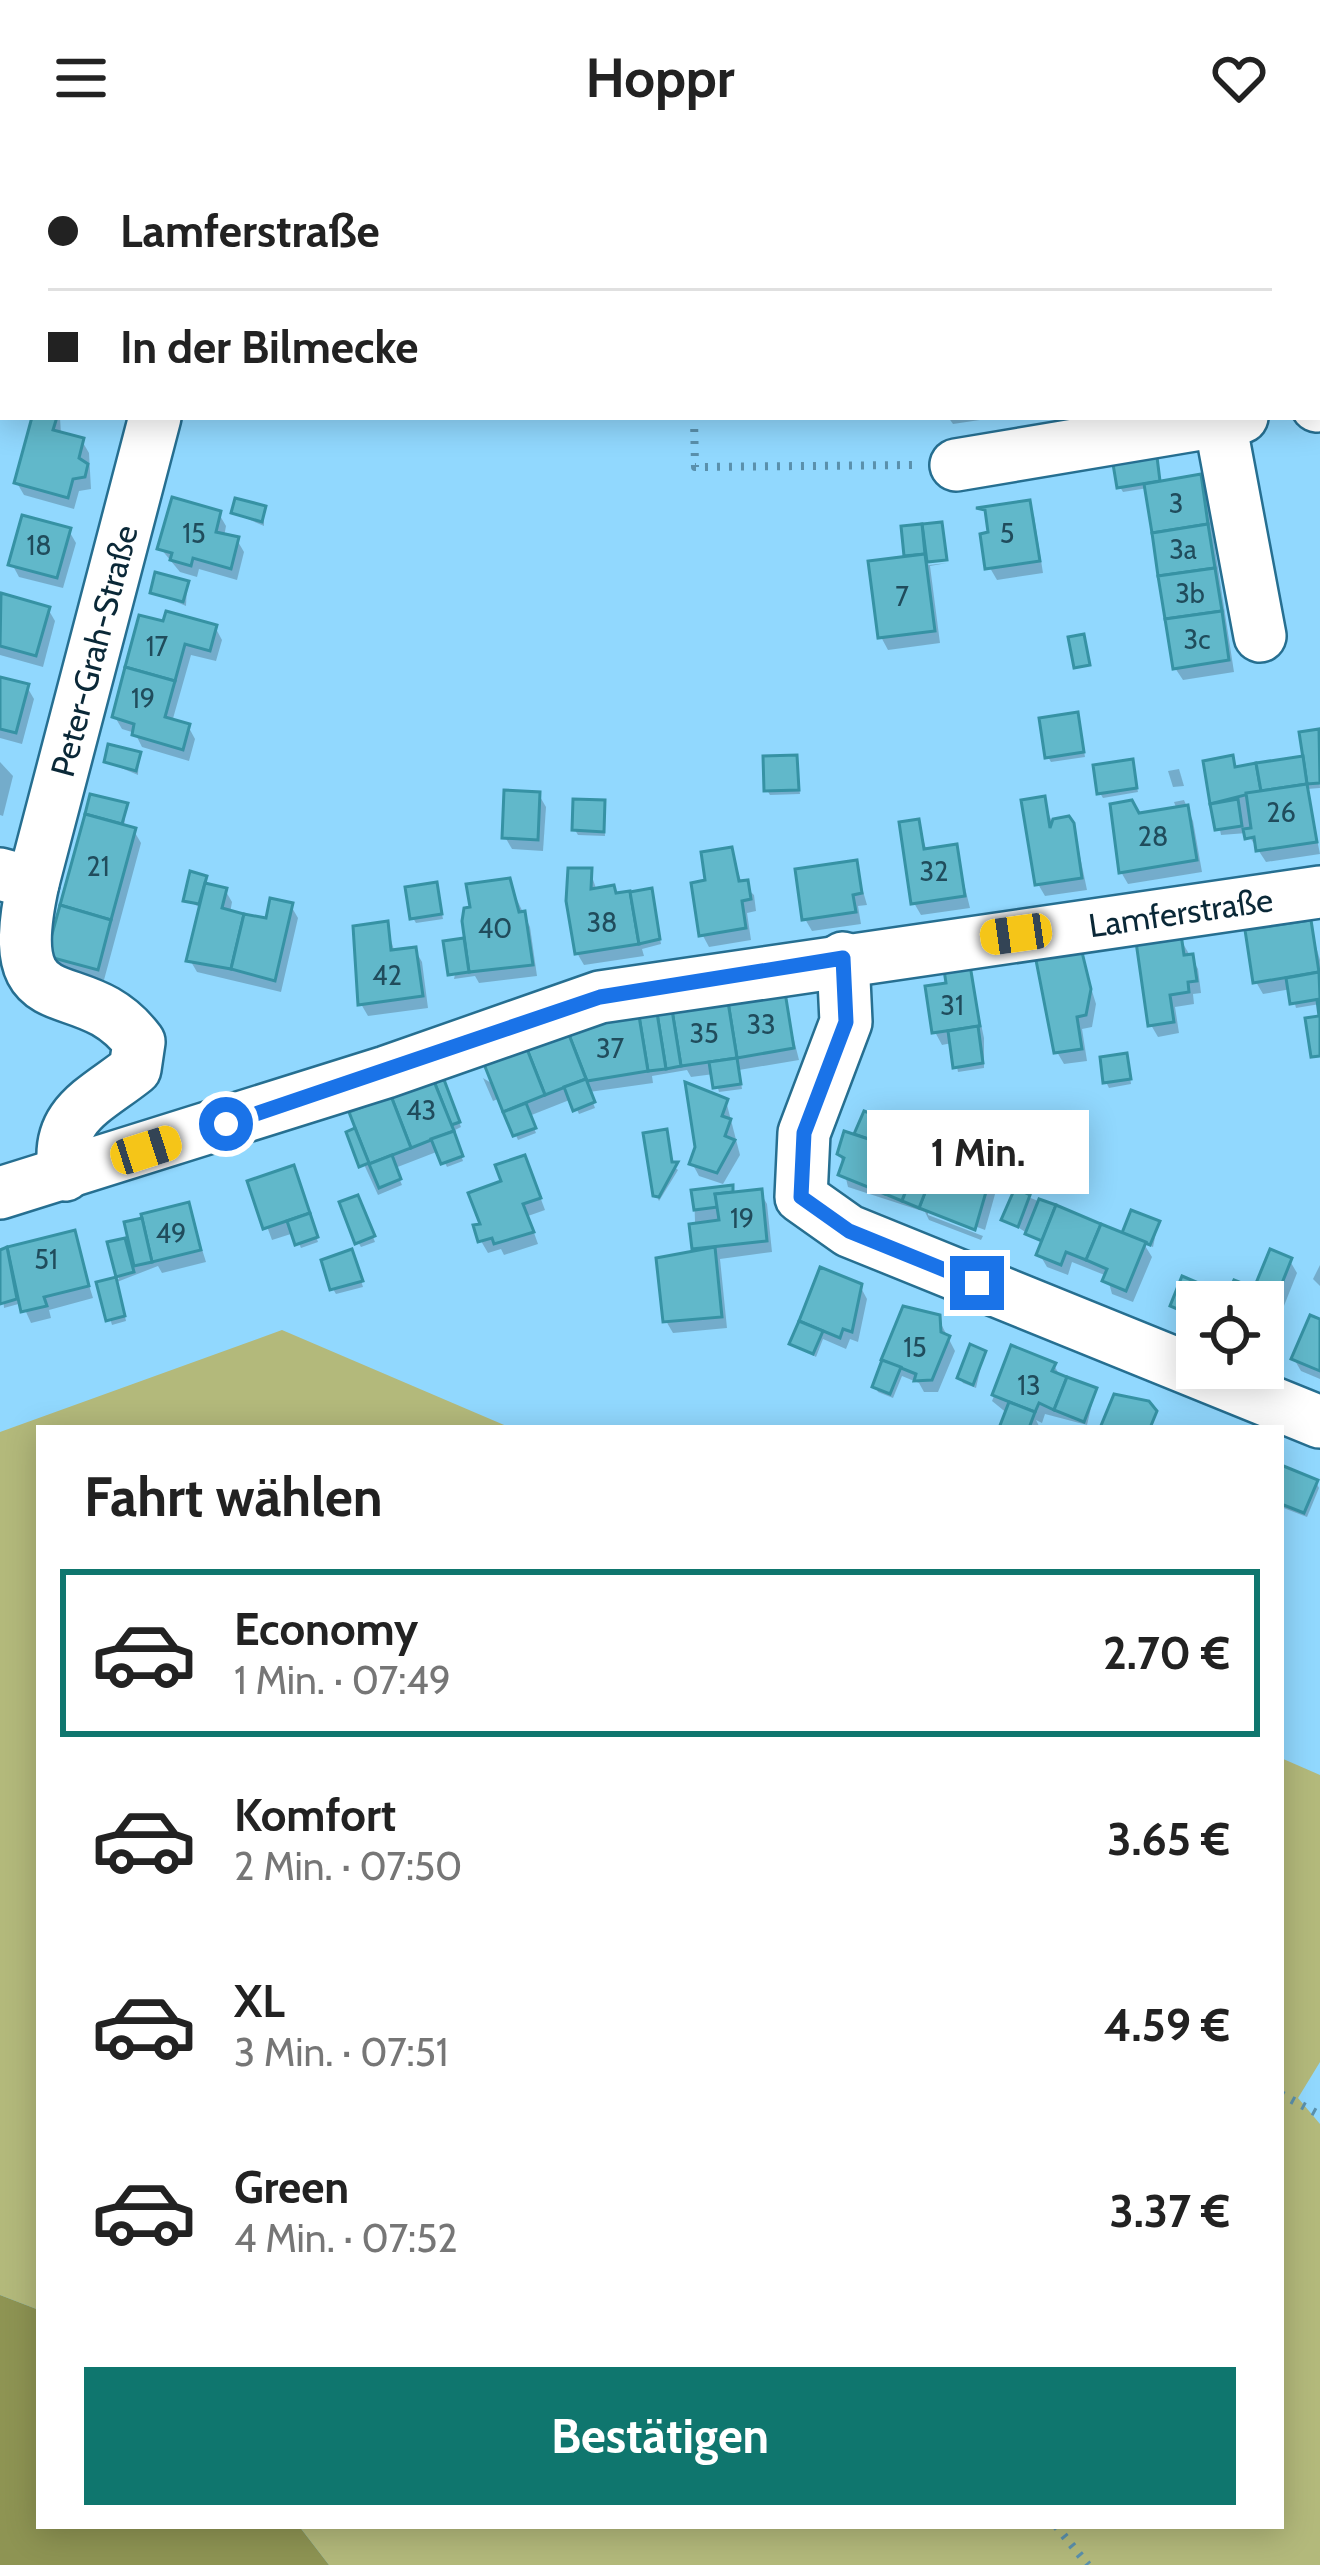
<!DOCTYPE html>
<html lang="de">
<head>
<meta charset="utf-8">
<style>
	body { margin:0; font-family:Cabin,sans-serif; background:#f2f2f2; color:#222; height:100vh; display:flex; flex-direction:column; font-size:45px; white-space:nowrap }
	* { box-sizing:border-box; margin:0 }
	p { font-size:39px; color:#767676 }
	.icon { flex:none; width:66px; height:66px; fill:none; stroke:currentColor; stroke-width:2; stroke-linecap:round; stroke-linejoin:round }
	.map { position:relative; flex:1; overflow:hidden }
	.details { position:absolute; left:36px; top:1269px; width:1248px; height:1104px; display:flex; flex-direction:column; background:#fff; border-radius:0px; box-shadow:0 6px 30px #0003 }
	.details>* { flex:none }
	.guide { position:absolute; left:0px; top:0px; width:1320px; height:264px; box-shadow:0 6px 30px #0003; display:grid; align-content:center; height:264px; padding:0 48px; background:#fff }
	.controls { position:absolute; left:1176px; top:1125px; display:grid; gap:24px }
	.controls a { display:grid; place-items:center; width:108px; height:108px; border-radius:0px; background:#fff; box-shadow:0 6px 30px #0003; font-size:60px }
	.end { position:absolute; width:54px; height:54px; margin:-27px; border:15px solid #1a73e8; background:#fff; box-shadow:0 0 0 6px #fff }
	.from { border-radius:50% }
	.bubble { position:absolute; height:84px; border-radius:0px; background:#fff; box-shadow:0 6px 30px #0003; font-size:39px; font-weight:700; line-height:84px; text-align:center }
	.car { position:absolute; width:36px; height:72px; margin:-36px -18px; border-radius:15px; box-shadow:0 0 9px 3px #0007; background:linear-gradient(#f5c518 24%,#345 0 40%,#f5c518 0 76%,#345 0 86%,#f5c518 0) }
	.guide b { display:flex; align-items:center; gap:42px; height:114px; font-size:45px }
	.guide b+b { border-top:3px solid #e0e0e0 }
	.guide i { width:30px; height:30px; background:#222 }
	ul { padding:0; list-style:none }
	li { display:flex; align-items:center; gap:36px; height:168px; margin:0 24px 18px; padding:0 24px; border:6px solid transparent; border-radius:0px }
	li div { flex:1 }
	li b { display:block; font-size:45px }
	li em { font-style:normal; font-weight:700 }
	li.selected { border-color:#0f766e }
	li>.icon { width:108px; height:108px; stroke-width:1.5 }
	h2 { padding:0 48px; font-size:54px; line-height:144px }
	.primary-button { display:flex; gap:24px; margin-top:auto; padding:24px 48px }
	.primary-button a { flex:1; height:138px; border-radius:0px; background:#0f766e; color:#fff; font-size:48px; font-weight:700; line-height:138px; text-align:center }
	header { display:flex; justify-content:space-between; align-items:center; height:156px; padding:0 48px; background:#fff; font-size:54px; font-weight:700 }
	.map>svg:first-child { display:block }
</style>
</head>
<body>
<header><svg class="icon" aria-label="menu" viewBox="0 0 24 24"><path d="M4 6h16M4 12h16M4 18h16"/></svg>Hoppr<svg class="icon" aria-label="heart" viewBox="0 0 24 24"><path d="M12 20l-8-8c-3-5 5-10 8-4 3-6 11-1 8 4z"/></svg></header>
<div class="map">
<svg width="1320" height="2409" viewBox="0 0 1320 2409">
	<rect width="100%" height="100%" fill="#91d8fe"/>
	<g fill="#b3b97b">
		<path d="M282 1174 511 1272H39V2154L0 2139V1276Z"/>
		<path d="M1281 1602 1320 1619V1906L1298 1942 1320 1968V2409H329L299 2370H1281Z"/>
	</g>
	<path fill="#8e9453" d="M0 2139 39 2154V2370H299L329 2409H0Z"/>
	<g fill="#0003">
		<path d="M148 0H179V3Z"/>
		<path d="M367 0H512L511 3Z"/>
		<path d="M901 0H937L917 3Z"/>
		<path d="M1320 29V137L1317 118Z"/>
		<path d="M0 106H3V142L0 141Z"/>
		<path d="M1317 200H1320L1317 234Z"/>
		<path d="M35 261H60L61 279 82 285 89 297 91 333 79 335 74 353 24 339 17 327Z"/>
		<path d="M948 261H1000L953 268Z"/>
		<path d="M1158 310 1161 328 1199 321 1206 334 1234 516 1183 524 1175 512 1148 332 1123 336 1120 331Z"/>
		<path d="M1027 347 1034 360 1043 417 997 424 990 412Z"/>
		<path d="M264 352V370L234 357Z"/>
		<path d="M219 358 226 370 224 381 237 384 244 396 237 424 199 413 197 421 180 416 161 393Z"/>
		<path d="M940 369 947 401 923 403 929 409 947 407 930 410 940 487 888 494 881 481 909 403 904 373Z"/>
		<path d="M69 375 76 387 63 432 19 421 12 408Z"/>
		<path d="M187 428 186 450 153 436Z"/>
		<path d="M0 440 48 453 55 465 43 511 0 499Z"/>
		<path d="M141 463 215 471 222 484 216 505 191 499 172 566 188 570 195 583 189 605 142 591 135 577 122 573 115 561Z"/>
		<path d="M0 524 27 531 34 543 22 588 0 582Z"/>
		<path d="M1079 564 1085 601 1051 606 1048 601Z"/>
		<path d="M1318 576 1320 632 1307 633 1320 698 1266 706 1247 677 1221 679 1207 607 1231 603 1238 614 1306 602Z"/>
		<path d="M139 599 138 619 107 606Z"/>
		<path d="M796 602 800 638 770 639 767 634Z"/>
		<path d="M0 606 13 620 3 660 0 659Z"/>
		<path d="M1131 606 1138 636 1103 642 1100 637Z"/>
		<path d="M1179 613 1184 630 1173 631 1168 615Z"/>
		<path d="M539 639 546 651 543 695 512 693 505 681Z"/>
		<path d="M92 642 126 650 124 672 134 675 141 687 104 824 56 812 49 799Z"/>
		<path d="M1043 644 1052 666 1075 676 1087 734 1045 740 1038 728Z"/>
		<path d="M1184 644 1193 665 1202 716 1128 728 1121 716 1138 660 1177 654 1174 646Z"/>
		<path d="M603 647 605 680 578 679 575 674Z"/>
		<path d="M918 666 927 696 955 691 970 752 921 759 914 747Z"/>
		<path d="M731 694 742 728 754 739 756 755 747 757 751 784 709 791 702 778 708 727Z"/>
		<path d="M855 707 867 749 858 750 861 768 812 775 805 763Z"/>
		<path d="M590 715 597 735 617 740 651 736 661 788 642 793 644 800 584 809 577 797Z"/>
		<path d="M205 722 207 730 225 734 232 746 230 757 268 766 291 750 298 762 281 836 197 816 190 804 201 752 186 744Z"/>
		<path d="M508 725 530 771 537 820 479 827 475 820 454 823 462 785 471 800Z"/>
		<path d="M436 729 443 763 416 767 413 762Z"/>
		<path d="M1309 767 1320 804V848L1296 852 1291 833 1263 838 1256 826Z"/>
		<path d="M386 768 395 797 415 794 422 806 428 852 368 860 361 848Z"/>
		<path d="M1179 781 1198 813 1201 837 1193 838 1194 848 1175 851 1179 877 1158 881 1151 869Z"/>
		<path d="M1080 796 1096 848 1092 871 1082 873 1087 905 1064 908 1057 896Z"/>
		<path d="M969 812 984 882V912L958 916 952 887 942 889 935 876 949 830Z"/>
		<path d="M783 840 799 904 739 914 742 933 719 936 714 918 691 921 687 914 652 920 653 927 589 936 595 952 579 958 572 943 529 960 536 977 518 984 500 942 493 945 483 922 496 930 486 905 581 871Z"/>
		<path d="M1128 906 1131 928 1109 932 1106 926Z"/>
		<path d="M442 925 461 971 453 975 463 1005 447 1011 439 995 395 1012 402 1029 378 1039 350 978 361 988Z"/>
		<path d="M726 945 740 999 723 1028 699 1020 692 1007Z"/>
		<path d="M909 975 916 987 904 1016 928 1026 965 1014 997 994 1004 1006 985 1074 928 1052V1059L983 1080 981 1084 929 1064 925 1056 848 1031 840 998 861 984 858 978Z"/>
		<path d="M672 1009 678 1014 659 1045 656 1039Z"/>
		<path d="M293 1013 318 1086 301 1092 294 1077 272 1084 251 1027Z"/>
		<path d="M530 1014 545 1054 528 1060 538 1088 504 1099 501 1093 488 1097 481 1085 484 1070Z"/>
		<path d="M731 1032 735 1039 760 1036 767 1048 772 1096 720 1103 727 1172 673 1177 666 1165 696 1095 694 1036Z"/>
		<path d="M1016 1036 1124 1080 1158 1067 1153 1091 1144 1088 1152 1101 1133 1146 1112 1138 1107 1120 1072 1106 1068 1119 1047 1111 1040 1099 1044 1088 1005 1063Z"/>
		<path d="M360 1048 375 1086 361 1091 358 1086Z"/>
		<path d="M188 1049 206 1106 162 1117 158 1110 117 1126 126 1165 112 1169 100 1128 119 1123 111 1088 131 1084Z"/>
		<path d="M73 1077 93 1142 49 1154 51 1162 31 1167 22 1147 4 1152 0 1097Z"/>
		<path d="M354 1101 363 1131 336 1138 333 1133Z"/>
		<path d="M1290 1105 1297 1117 1265 1198 1263 1146H1228L1255 1136Z"/>
		<path d="M1320 1109V1130L1313 1123Z"/>
		<path d="M821 1115 860 1130 867 1143 858 1186 850 1183 846 1193 823 1183 816 1201 793 1188Z"/>
		<path d="M1199 1130 1205 1141 1207 1137 1226 1146H1197V1160L1194 1155 1192 1161 1177 1155 1174 1150Z"/>
		<path d="M938 1162 955 1195 938 1236H924L919 1227 902 1220 893 1242 878 1236 875 1230Z"/>
		<path d="M1320 1166V1223L1301 1215 1294 1203Z"/>
		<path d="M1013 1193 1054 1209 1061 1222 1095 1235 1087 1269 1045 1258 1042 1267 1036 1264 1040 1272H1003L1008 1258 992 1245Z"/>
		<path d="M984 1197 976 1232 963 1227 960 1222Z"/>
		<path d="M1281 1318 1316 1326 1319 1332 1307 1361 1281 1351Z"/>
	</g>
	<g fill="#61b8ca" stroke="#3692a4" stroke-width="3">
		<path d="M32 261H57L53 274 84 282 79 302 88 308 85 321 73 323 68 342 14 327Z"/>
		<path d="M1157 301 1160 325 1117 332 1113 308Z"/>
		<path d="M1201 318 1208 368 1152 377 1144 328Z"/>
		<path d="M172 341 221 355 216 376 239 381 231 413 193 402 191 410 170 404 172 397 157 393Z"/>
		<path d="M235 342 266 350 262 366 231 357Z"/>
		<path d="M1030 344 1040 405 985 413 980 378 988 376 985 354 976 352Z"/>
		<path d="M22 359 71 372 57 422 8 409Z"/>
		<path d="M942 366 947 404 927 406 922 368Z"/>
		<path d="M922 368 925 398 904 400 901 370Z"/>
		<path d="M1208 368 1215 412 1158 420 1152 377Z"/>
		<path d="M925 398 935 475 878 482 868 405Z"/>
		<path d="M1215 412 1222 455 1165 463 1158 420Z"/>
		<path d="M155 416 189 425 183 446 150 437Z"/>
		<path d="M1 437 50 451 36 500 0 490Z"/>
		<path d="M166 455 217 469 210 495 185 488 175 525 125 511 139 459 163 465Z"/>
		<path d="M1222 455 1229 504 1173 513 1165 463Z"/>
		<path d="M1084 478 1090 509 1074 512 1068 481Z"/>
		<path d="M125 511 175 525 165 561 190 568 183 594 132 579 134 568 112 561Z"/>
		<path d="M0 521 29 528 16 577 0 573Z"/>
		<path d="M1078 556 1084 596 1045 602 1039 562Z"/>
		<path d="M1319 573 1320 627 1307 628 1299 576Z"/>
		<path d="M108 588 141 596 136 615 104 606Z"/>
		<path d="M797 599 799 634 764 635 763 600Z"/>
		<path d="M1233 599 1235 611 1256 607 1261 635 1210 648 1203 605Z"/>
		<path d="M1303 600 1307 628 1261 635 1256 607Z"/>
		<path d="M1133 603 1137 632 1097 638 1093 609Z"/>
		<path d="M1307 628 1317 686 1256 695 1254 681 1245 683 1243 673 1251 672 1246 637Z"/>
		<path d="M504 634 540 636 538 684 502 682Z"/>
		<path d="M90 638 128 647 122 668 85 658Z"/>
		<path d="M1045 640 1050 672 1053 663 1069 660 1074 667 1082 722 1035 729 1021 644Z"/>
		<path d="M573 643 605 644 604 676 572 674Z"/>
		<path d="M1238 643 1242 670 1215 674 1210 648Z"/>
		<path d="M1132 644 1139 657 1188 649 1197 704 1119 717 1110 648Z"/>
		<path d="M85 658 136 672 111 764 60 749Z"/>
		<path d="M919 663 924 693 957 688 965 740 911 748 899 666Z"/>
		<path d="M732 691 739 725 748 724 751 743 742 745 746 772 699 780 691 727 705 724 701 696Z"/>
		<path d="M857 704 862 737 853 739 856 756 802 764 795 713Z"/>
		<path d="M568 712H592L591 733 614 729 616 737 630 735 639 788 575 798 566 745Z"/>
		<path d="M190 715 207 720 199 748 183 745Z"/>
		<path d="M510 722 519 756 525 755 533 809 469 816 462 765 464 752 470 751 466 728Z"/>
		<path d="M437 726 442 758 410 763 405 731Z"/>
		<path d="M205 727 227 732 222 752 244 758 231 813 186 805Z"/>
		<path d="M652 732 660 783 639 788 630 736Z"/>
		<path d="M270 742 293 747 275 825 231 813 244 758 266 762Z"/>
		<path d="M60 749 111 764 98 814 46 800Z"/>
		<path d="M1311 764 1319 816 1253 827 1245 774Z"/>
		<path d="M388 765 391 794 416 791 423 840 358 849 353 770Z"/>
		<path d="M1181 778 1184 799 1193 798 1197 825 1188 826 1189 836 1170 839 1174 866 1148 870 1136 786Z"/>
		<path d="M464 782 469 816 448 819 443 785Z"/>
		<path d="M1081 792 1091 833 1086 859 1077 861 1082 893 1054 897 1035 799Z"/>
		<path d="M970 809 980 870 932 877 925 830 946 827 944 814Z"/>
		<path d="M1319 816 1320 843 1290 848 1286 822Z"/>
		<path d="M785 836 794 892 737 902 728 846Z"/>
		<path d="M1317 844H1320V900L1311 901 1305 862 1319 860Z"/>
		<path d="M728 846 737 902 681 910 672 854Z"/>
		<path d="M672 854 681 910 666 913 657 857Z"/>
		<path d="M657 857 666 913 648 915 639 860Z"/>
		<path d="M639 860 648 915 587 925 566 871Z"/>
		<path d="M978 870 983 907 953 912 948 875Z"/>
		<path d="M566 871 586 923 545 939 525 888Z"/>
		<path d="M525 888 545 939 503 956 482 903Z"/>
		<path d="M1127 897 1131 923 1103 927 1100 901Z"/>
		<path d="M737 902 741 928 713 932 709 906Z"/>
		<path d="M443 921 460 966 451 969 434 925Z"/>
		<path d="M433 923 454 975 411 992 391 940Z"/>
		<path d="M586 923 595 946 573 955 564 931Z"/>
		<path d="M685 926 728 943 722 960 731 963 725 980 735 984 717 1017 689 1008 695 991Z"/>
		<path d="M391 940 411 992 369 1008 349 956Z"/>
		<path d="M526 947 536 972 513 980 503 956Z"/>
		<path d="M864 955 880 961 871 984 854 978Z"/>
		<path d="M880 961 911 973 885 1038 838 1019 844 1002 837 998 844 975 871 984Z"/>
		<path d="M355 972 369 1007 359 1011 346 976Z"/>
		<path d="M667 973 672 1006H678L659 1041 653 1040 643 977Z"/>
		<path d="M454 975 463 1000 441 1008 431 983Z"/>
		<path d="M974 982 999 991 975 1074 919 1052 939 1000 963 1010Z"/>
		<path d="M392 999 401 1023 379 1032 369 1008Z"/>
		<path d="M525 999 541 1042 523 1048 534 1076 494 1088 492 1082 478 1086 473 1069 480 1068 468 1037 501 1025 495 1009Z"/>
		<path d="M294 1009 310 1057 263 1073 247 1025Z"/>
		<path d="M896 1010 913 1017 902 1045 885 1038Z"/>
		<path d="M913 1017 930 1024 919 1052 902 1045Z"/>
		<path d="M733 1029V1036L715 1038 718 1051 694 1054 691 1034Z"/>
		<path d="M1015 1032 1030 1039 1018 1071 1001 1064Z"/>
		<path d="M762 1033 767 1085 692 1093 689 1068 719 1064 715 1038Z"/>
		<path d="M358 1039 375 1080 355 1088 339 1046Z"/>
		<path d="M1039 1043 1056 1049 1042 1085 1025 1078Z"/>
		<path d="M189 1046 201 1094 152 1106 141 1058Z"/>
		<path d="M1056 1049 1101 1068 1086 1104 1066 1096 1061 1109 1036 1099Z"/>
		<path d="M1131 1054 1160 1065 1150 1089 1122 1077Z"/>
		<path d="M310 1057 318 1081 295 1089 287 1065Z"/>
		<path d="M142 1062 152 1106 134 1110 124 1066Z"/>
		<path d="M1101 1068 1146 1086 1126 1135 1102 1125 1107 1113 1086 1104Z"/>
		<path d="M75 1074 89 1130 44 1141 47 1150 21 1156 7 1091Z"/>
		<path d="M125 1082 134 1116 116 1121 107 1086Z"/>
		<path d="M7 1091 17 1143 0 1148V1094Z"/>
		<path d="M715 1091 722 1161 663 1166 656 1102Z"/>
		<path d="M352 1093 363 1125 330 1134 321 1104Z"/>
		<path d="M1270 1093 1292 1102 1263 1175V1146H1224L1234 1124 1254 1132Z"/>
		<path d="M820 1111 862 1128 852 1176 843 1173 840 1182 799 1165Z"/>
		<path d="M1182 1120 1201 1128 1189 1158 1170 1150Z"/>
		<path d="M116 1121 125 1160 106 1165 96 1126Z"/>
		<path d="M903 1150 940 1159 941 1176 950 1180 932 1224 914 1225 916 1218 881 1204Z"/>
		<path d="M1310 1159 1320 1163V1215L1291 1203Z"/>
		<path d="M799 1165 823 1175 813 1198 789 1188Z"/>
		<path d="M970 1188 986 1195 973 1229 957 1222Z"/>
		<path d="M1011 1189 1056 1207 1052 1215 1067 1221 1054 1254 1039 1247 1035 1256 992 1239Z"/>
		<path d="M882 1204 901 1211 890 1238 872 1231Z"/>
		<path d="M1067 1221 1097 1232 1084 1266 1054 1254Z"/>
		<path d="M1114 1238 1149 1245 1157 1255 1150 1272H1100Z"/>
		<path d="M1009 1246 1035 1256 1029 1272H999Z"/>
		<path d="M1281 1309 1318 1324 1304 1357 1281 1348Z"/>
	</g>
	<g fill="none" stroke-linecap="round" stroke-linejoin="round">
		<g stroke="#266f91" stroke-width="56">
			<g id="minor">
				<path d="M223 3 224 0"/>
				<path d="M1317 250 1320 249"/>
				<path d="M1219 261 1260 480"/>
				<path d="M956 309 1242 261"/>
				<path d="M0 718 33 727C0 878 82 809 139 886L135 913C95 945 53 959 65 1019"/>
				<path id="s1" d="M33 727 155 261"/>
				<path d="M843 802 846 866 804 977 801 1041 849 1075 1320 1266"/>
				<path id="s2" d="M0 1037 386 916 600 841 1320 736"/>
			</g>
		</g>
		<g stroke="#5a90ac" stroke-width="8" stroke-dasharray="3 9" stroke-linecap="butt">
			<path d="M694 261 695 311 912 309"/>
			<path d="M1281 1938 1320 1959"/>
			<path d="M1056 2370 1088 2409"/>
		</g>
		<use href="#minor" stroke="#fff" stroke-width="51"/>
	</g>
	<g fill="none" stroke-linecap="round" stroke-linejoin="round">
		<path stroke="#1a73e8" stroke-width="15" d="M226 968 600 841 843 802 846 866 804 977 801 1041 849 1075 977 1127"/>
	</g>
	<g text-anchor="middle" stroke-width="9" stroke-linejoin="round" paint-order="stroke">
		<g font-size="27" fill="#204c5c">
			<text x="1176" y="357">3</text>
			<text x="194" y="387">15</text>
			<text x="1007" y="387">5</text>
			<text x="39" y="399">18</text>
			<text x="1183" y="403">3a</text>
			<text x="1190" y="447">3b</text>
			<text x="902" y="450">7</text>
			<text x="1197" y="493">3c</text>
			<text x="157" y="500">17</text>
			<text x="143" y="552">19</text>
			<text x="1281" y="666">26</text>
			<text x="1153" y="690">28</text>
			<text x="98" y="720">21</text>
			<text x="934" y="725">32</text>
			<text x="602" y="776">38</text>
			<text x="495" y="782">40</text>
			<text x="387" y="829">42</text>
			<text x="952" y="859">31</text>
			<text x="761" y="878">33</text>
			<text x="704" y="887">35</text>
			<text x="610" y="902">37</text>
			<text x="421" y="964">43</text>
			<text x="742" y="1072">19</text>
			<text x="171" y="1087">49</text>
			<text x="46" y="1113">51</text>
			<text x="915" y="1201">15</text>
			<text x="1029" y="1239">13</text>
		</g>
		<g font-size="33" fill="#0a2837" stroke="#91d8fe">
			<text dy="12" stroke="none"><textPath href="#s1" startOffset="240">Peter-Grah-Straße</textPath></text>
			<text dy="12" stroke="none"><textPath href="#s2" startOffset="1218">Lamferstraße</textPath></text>
		</g>
	</g>
</svg>
<div class="controls">
<a><svg class="icon" aria-label="locate" viewBox="0 0 24 24"><circle cx="12" cy="12" r="6"/><path d="M12 2v4M12 18v4M2 12h4M18 12h4"/></svg></a>
</div>
<i class="end from" style="left:226px;top:968px"></i>
<i class="end" style="left:977px;top:1127px"></i>
<div class="bubble" style="left:867px;top:954px;width:222px">1 Min.</div>
<i class="car" style="left:1016px;top:778px;rotate:262deg"></i>
<i class="car" style="left:146px;top:994px;rotate:72deg"></i>
<div class="guide">
<b><i class="from"></i>Lamferstraße</b>
<b><i></i>In der Bilmecke</b>
</div>
<section class="details">
<h2>Fahrt wählen</h2>
<ul>
<li class="selected"><svg class="icon" aria-label="car" viewBox="0 0 24 24"><path d="M5 17H2v-5l4-1 3-4h7l3 4 3 1v5h-3M9 17h6M6 11h13"/><circle cx="7" cy="17" r="2"/><circle cx="17" cy="17" r="2"/></svg><div><b>Economy</b><p>1 Min. · 07:49</p></div><em>2.70 €</em></li>
<li><svg class="icon" aria-label="car" viewBox="0 0 24 24"><path d="M5 17H2v-5l4-1 3-4h7l3 4 3 1v5h-3M9 17h6M6 11h13"/><circle cx="7" cy="17" r="2"/><circle cx="17" cy="17" r="2"/></svg><div><b>Komfort</b><p>2 Min. · 07:50</p></div><em>3.65 €</em></li>
<li><svg class="icon" aria-label="car" viewBox="0 0 24 24"><path d="M5 17H2v-5l4-1 3-4h7l3 4 3 1v5h-3M9 17h6M6 11h13"/><circle cx="7" cy="17" r="2"/><circle cx="17" cy="17" r="2"/></svg><div><b>XL</b><p>3 Min. · 07:51</p></div><em>4.59 €</em></li>
<li><svg class="icon" aria-label="car" viewBox="0 0 24 24"><path d="M5 17H2v-5l4-1 3-4h7l3 4 3 1v5h-3M9 17h6M6 11h13"/><circle cx="7" cy="17" r="2"/><circle cx="17" cy="17" r="2"/></svg><div><b>Green</b><p>4 Min. · 07:52</p></div><em>3.37 €</em></li>
</ul>
<div class="primary-button"><a>Bestätigen</a></div>
</section>
</div>
</body>
</html>
